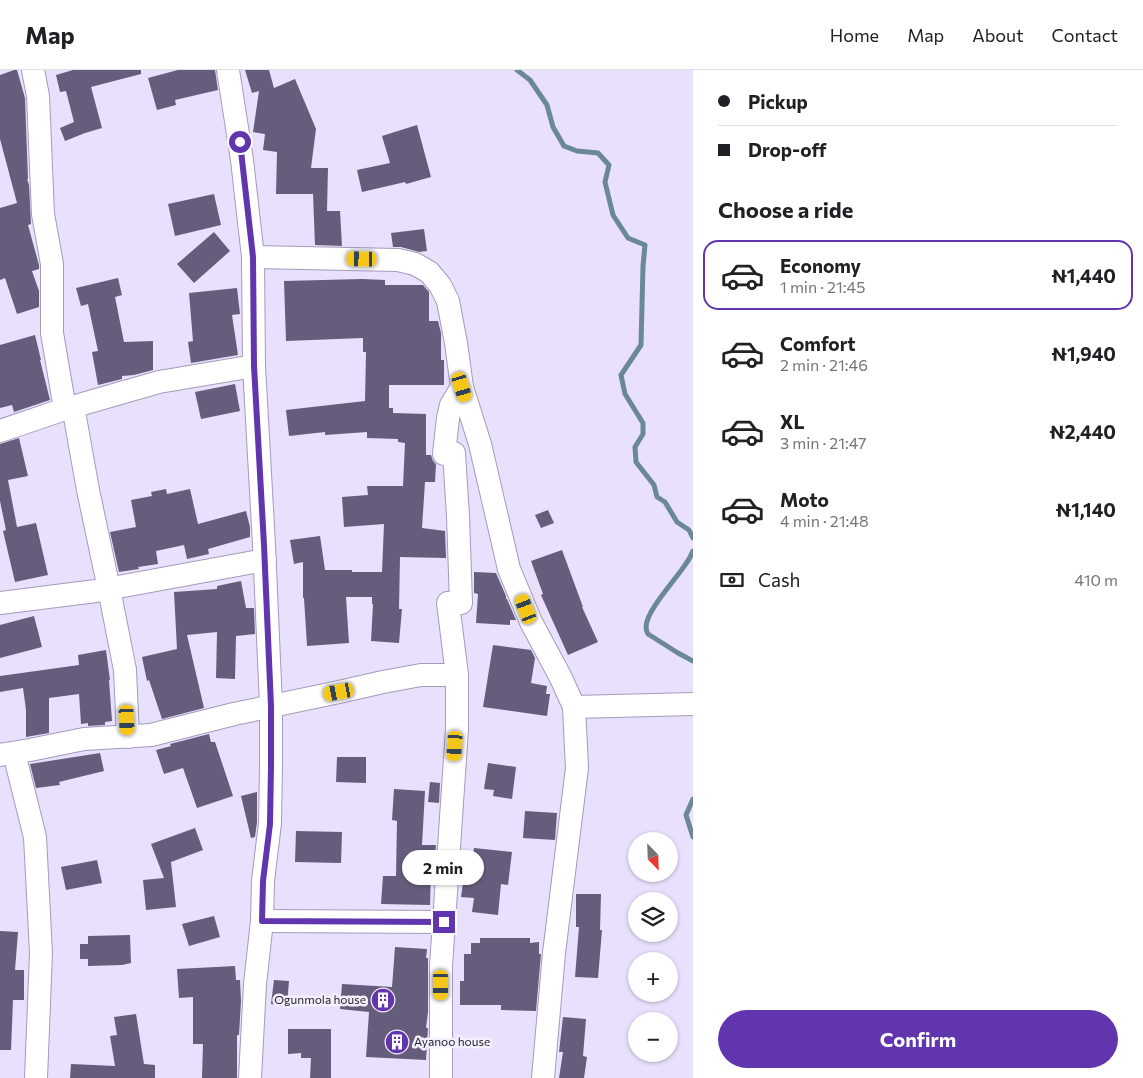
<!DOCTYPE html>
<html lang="en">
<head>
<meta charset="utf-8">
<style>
	body { margin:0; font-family:Commissioner,sans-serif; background:#f2f2f2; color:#202124; height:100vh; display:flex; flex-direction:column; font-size:19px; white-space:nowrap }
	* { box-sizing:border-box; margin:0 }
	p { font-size:16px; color:#757577 }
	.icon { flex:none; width:28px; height:28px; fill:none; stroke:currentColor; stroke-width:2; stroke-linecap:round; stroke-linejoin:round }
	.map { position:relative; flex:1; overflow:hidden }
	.drawer { display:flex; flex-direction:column; background:#fff; width:450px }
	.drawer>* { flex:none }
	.hud { display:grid; align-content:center; height:110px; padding:0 25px; background:#fff }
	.needle { width:32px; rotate:157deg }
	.fabs { position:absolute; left:628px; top:762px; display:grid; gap:10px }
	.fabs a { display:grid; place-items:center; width:50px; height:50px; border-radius:50%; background:#fff; box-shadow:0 1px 4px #0004; font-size:25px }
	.end { position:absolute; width:22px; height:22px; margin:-11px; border:6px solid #6035ad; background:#fff; box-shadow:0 0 0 2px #fff }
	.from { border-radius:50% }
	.bubble { position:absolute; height:35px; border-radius:18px; background:#fff; box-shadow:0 1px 4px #0004; font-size:16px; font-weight:700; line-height:35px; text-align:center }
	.car { position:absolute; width:15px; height:30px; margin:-15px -8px; border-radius:6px; box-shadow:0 0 4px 1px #0007; background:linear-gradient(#f5c518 24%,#345 0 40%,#f5c518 0 76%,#345 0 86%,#f5c518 0) }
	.hud b { display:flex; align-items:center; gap:18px; height:48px; font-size:19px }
	.hud b+b { border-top:1px solid #e0e0e0 }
	.hud i { width:12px; height:12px; background:#202124 }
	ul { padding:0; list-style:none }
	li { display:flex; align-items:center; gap:15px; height:70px; margin:0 10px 8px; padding:0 15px; border:2px solid transparent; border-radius:15px }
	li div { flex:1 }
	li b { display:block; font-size:19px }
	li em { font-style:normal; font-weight:700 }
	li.on { border-color:#6035ad }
	li>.icon { width:45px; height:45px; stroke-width:1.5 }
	h2 { padding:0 25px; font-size:22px; line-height:60px }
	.pay { display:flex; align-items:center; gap:12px; height:55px; padding:0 25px; font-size:19px }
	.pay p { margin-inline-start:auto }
	.button { display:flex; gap:10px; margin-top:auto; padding:10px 25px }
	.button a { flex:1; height:58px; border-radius:30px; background:#6035ad; color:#fff; font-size:20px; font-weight:700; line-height:58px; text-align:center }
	header { display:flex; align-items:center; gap:30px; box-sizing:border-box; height:70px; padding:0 25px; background:#fff; border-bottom:1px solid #e0e0e0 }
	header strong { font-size:24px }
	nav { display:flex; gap:28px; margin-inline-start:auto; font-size:18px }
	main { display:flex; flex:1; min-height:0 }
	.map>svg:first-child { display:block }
</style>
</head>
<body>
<header>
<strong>Map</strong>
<nav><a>Home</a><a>Map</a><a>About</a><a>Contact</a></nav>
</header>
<main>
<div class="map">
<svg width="693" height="1008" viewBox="0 0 693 1008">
	<rect width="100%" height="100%" fill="#e8e0fc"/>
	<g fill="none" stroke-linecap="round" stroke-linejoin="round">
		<g stroke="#6a8896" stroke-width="5">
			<path d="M517 0 530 10 547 35 553 57 564 76 577 81 598 83 609 95 605 112 613 145 628 168 645 175 643 196 641 275 621 305 625 324 643 353V364L635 377 636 392 654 415 657 427 665 432 677 452 689 460 693 468"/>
			<path d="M693 481C691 486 688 491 685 495 676 509 646 541 646 557 646 560 646 560 648 564L678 583 693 591"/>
			<path d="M693 729 686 745 693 767"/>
		</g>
	</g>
	<g fill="#665c7c">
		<path d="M14 0H17L25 28 28 109H27L29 115 31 154 28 155 39 195V199L32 201 39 221V237L17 244 5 208 0 210V138L17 133 0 69V5Z"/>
		<path d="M73 0H141V4L91 17 102 58 85 63 65 71 60 58 74 52 66 21 60 22 56 5Z"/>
		<path d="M178 0H215L218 20 175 30 176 35 157 40 148 8Z"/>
		<path d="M245 0H269L274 18 295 9 316 59 311 98H328L327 141H340L342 176 315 175 313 124H276L277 82 263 80 265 64 253 62 259 21 252 23Z"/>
		<path d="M417 55 431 107 406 114 405 112 362 122 357 100 390 93 382 66Z"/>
		<path d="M214 124 221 155 175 166 168 134Z"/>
		<path d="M424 159 427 181 419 182 401 177H393L391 163Z"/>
		<path d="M214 162 230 181 194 213 177 194Z"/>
		<path d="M118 208 122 225 115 227 124 272 153 271V300L134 305 122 306V309L98 315 92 282 98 281 88 234 81 236 76 218Z"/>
		<path d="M362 209 385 210V215H423L429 222V251H438L441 263V290H444V315H389V338H393V343L426 344V385H431L433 391 436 394 435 412H425L422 458 445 461 446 488 400 487 399 539H402L399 573 371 571 373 534H372V527H346L349 573 307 576 304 528H303V492L294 494 290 470 320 466 325 500H352V502H382L384 454 344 457 342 427 368 425 367 416H403L405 373 398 372V369L367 368V362L325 365V362L289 366 286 340 365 331 366 282H363V268L286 271 284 211Z"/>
		<path d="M237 218 240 244 232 245 238 285 191 293 188 272 193 271 189 223Z"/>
		<path d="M35 265 41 290H40L50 330 14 342 12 335 0 338V275Z"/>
		<path d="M235 314 240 341 201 349 195 322Z"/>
		<path d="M19 368 28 406 8 410 17 457 36 453 48 505 15 512 3 461 6 460 0 431V374Z"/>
		<path d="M166 419 167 424 190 419 198 454 246 441 250 457V467L208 479 209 484 187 489 184 475 156 481 158 494 138 497 139 499 119 502 110 462 136 457 131 430 152 426 151 422Z"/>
		<path d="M548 440 554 453 541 458 535 445Z"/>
		<path d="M562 480 583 537H582L598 572 568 585 541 525 543 524 531 491Z"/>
		<path d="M474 502 496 503 506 526V529H507L516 550H510V555L476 553 478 524 474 523Z"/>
		<path d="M241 511 246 538H254L255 564 236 566 235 609 216 608 217 562 187 565 204 638 162 649 149 610 147 611 142 587 177 579 174 522 217 519V516Z"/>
		<path d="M34 546 42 577 0 588V555Z"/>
		<path d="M493 575 531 580 535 588 531 613 547 616 546 624H550L547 646 483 637Z"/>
		<path d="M106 580 110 610H109L112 651 105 652V655L88 656V653L81 654 79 624 49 628V663L26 667V640L23 618 0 622V606L79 595 78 585Z"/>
		<path d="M209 664 211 672H215L233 726 197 738 183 698 164 704 156 680 171 676 170 674Z"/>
		<path d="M100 683 104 701 59 712 60 715 36 718 30 694Z"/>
		<path d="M337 687H366V713L336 712Z"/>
		<path d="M488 693 516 697 512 729 493 726 494 720 484 719Z"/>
		<path d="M430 712 440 713 439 733 428 732Z"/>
		<path d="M394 719 425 721 422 775H436L434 799H431L430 835 381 834 383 806H396L397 751 392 750Z"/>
		<path d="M257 722V752L255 767 251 768 241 726Z"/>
		<path d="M525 741 557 743 555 770 523 768Z"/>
		<path d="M195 758 203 780 171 792 176 837 146 840 143 810 164 808 151 774Z"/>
		<path d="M296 761 342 762 341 793 295 792Z"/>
		<path d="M474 778 512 782 508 815 501 814 498 845 472 842 474 828 461 827 463 813H470Z"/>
		<path d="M97 790 102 813 66 820 61 797Z"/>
		<path d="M576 824H601L600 860H602L598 908 575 907 579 857H576Z"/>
		<path d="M214 846 220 867 189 876 182 854Z"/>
		<path d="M0 861 18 862 15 900H24V930H13L11 980H0Z"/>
		<path d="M130 865 131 893 122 895 88 896V889H80V874H88V866Z"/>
		<path d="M480 868H530V873L539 872V884H541L536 941 501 940V935H460V911H464V884H471V873H480Z"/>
		<path d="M395 877 427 879 426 888H428V942L426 958H428L426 990 366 987 369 942 340 939 342 914 392 917Z"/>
		<path d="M235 896 236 910H240L241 931 239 965H237V1008H202L203 974H193V927L179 928 177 899Z"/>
		<path d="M274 910 289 911 287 935 271 934Z"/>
		<path d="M136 944 144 994 155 995V1008H70L71 994 115 996 110 966 117 965 114 947Z"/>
		<path d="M563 947 586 949 583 986 587 987 584 1008H559L563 982H559Z"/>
		<path d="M288 959H331V1008H310L311 988H301V983L288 984Z"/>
	</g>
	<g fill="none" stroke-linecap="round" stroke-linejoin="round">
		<g stroke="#a49abb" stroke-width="24">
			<g id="minor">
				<path d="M33 0 38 26 43 144 52 194V263L65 339"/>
				<path d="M228 0 242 90 253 187 254 296 264 475 271 636V696L270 753 263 811 262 851 255 914 250 1008"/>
				<path d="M253 187 398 190 415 194 429 202 440 215 448 231 456 273 462 317 480 374 509 499 531 552 561 608 574 637 577 698 554 883 543 1008"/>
				<path d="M73 336 88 420 109 519 125 600 128 667"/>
				<path d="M0 361 65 339 159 312 254 296"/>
				<path d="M0 533 96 521 265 490"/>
				<path d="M574 637 693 634"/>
				<path d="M14 683 35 767 41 883 36 1008"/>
				<path d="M0 685 30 680 84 669 151 665 234 644 339 622 383 612 421 605H457"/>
				<path d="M262 851 444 852"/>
				<path d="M441 1008V896L457 659V605L448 533H461L458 446 454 383 444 384 448 348 451 335 462 317"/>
			</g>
		</g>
		<use href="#minor" stroke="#fff" stroke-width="22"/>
	</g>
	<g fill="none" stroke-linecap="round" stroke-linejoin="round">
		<path stroke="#6035ad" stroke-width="6" d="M240 72 253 187 254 296 264 475 271 636V696L270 754 263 811 262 851 444 852"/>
	</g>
	<defs>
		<g id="building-disc" transform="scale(1.25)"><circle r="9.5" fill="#6035ad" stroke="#f4f0fe"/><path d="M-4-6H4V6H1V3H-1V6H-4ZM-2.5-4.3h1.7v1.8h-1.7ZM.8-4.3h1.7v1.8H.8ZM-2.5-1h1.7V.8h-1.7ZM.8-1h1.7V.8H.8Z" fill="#fff"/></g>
	</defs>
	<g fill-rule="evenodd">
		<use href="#building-disc" x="383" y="930"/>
		<use href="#building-disc" x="397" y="972"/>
	</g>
	<g text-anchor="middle" stroke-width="5" stroke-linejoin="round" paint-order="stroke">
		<g font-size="12" fill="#26222f" stroke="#f4f0fe" text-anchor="end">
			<text x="366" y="934">Ogunmola house</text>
			<text x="414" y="976" text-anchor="start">Ayanoo house</text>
		</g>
	</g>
</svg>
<div class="fabs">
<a><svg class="needle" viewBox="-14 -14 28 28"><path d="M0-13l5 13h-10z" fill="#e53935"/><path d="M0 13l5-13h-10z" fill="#757577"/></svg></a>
<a><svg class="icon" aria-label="layers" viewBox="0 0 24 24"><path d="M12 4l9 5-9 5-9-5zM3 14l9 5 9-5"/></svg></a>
<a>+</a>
<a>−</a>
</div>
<i class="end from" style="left:240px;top:72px"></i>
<i class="end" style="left:444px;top:852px"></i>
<div class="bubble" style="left:402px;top:780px;width:82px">2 min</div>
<i class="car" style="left:362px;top:189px;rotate:271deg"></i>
<i class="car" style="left:462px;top:317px;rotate:163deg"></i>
<i class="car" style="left:526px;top:539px;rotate:339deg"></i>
<i class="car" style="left:339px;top:622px;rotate:259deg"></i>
<i class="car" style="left:127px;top:650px;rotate:177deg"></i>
<i class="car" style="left:455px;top:676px;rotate:184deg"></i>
<i class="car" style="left:441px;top:915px;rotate:180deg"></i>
</div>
<section class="drawer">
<div class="hud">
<b><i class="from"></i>Pickup</b>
<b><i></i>Drop-off</b>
</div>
<h2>Choose a ride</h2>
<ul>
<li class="on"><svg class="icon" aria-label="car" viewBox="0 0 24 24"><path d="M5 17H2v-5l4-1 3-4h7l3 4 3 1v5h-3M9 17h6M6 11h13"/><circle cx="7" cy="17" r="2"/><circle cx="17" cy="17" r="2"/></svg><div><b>Economy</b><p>1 min · 21:45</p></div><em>₦1,440</em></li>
<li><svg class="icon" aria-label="car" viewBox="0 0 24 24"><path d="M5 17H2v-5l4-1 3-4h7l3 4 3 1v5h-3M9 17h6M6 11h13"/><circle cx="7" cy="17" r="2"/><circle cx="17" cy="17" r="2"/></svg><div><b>Comfort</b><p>2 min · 21:46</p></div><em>₦1,940</em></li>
<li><svg class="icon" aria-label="car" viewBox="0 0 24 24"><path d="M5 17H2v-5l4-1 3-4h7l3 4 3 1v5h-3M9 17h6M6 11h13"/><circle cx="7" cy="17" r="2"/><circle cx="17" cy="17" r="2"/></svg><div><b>XL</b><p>3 min · 21:47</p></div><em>₦2,440</em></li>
<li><svg class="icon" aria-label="car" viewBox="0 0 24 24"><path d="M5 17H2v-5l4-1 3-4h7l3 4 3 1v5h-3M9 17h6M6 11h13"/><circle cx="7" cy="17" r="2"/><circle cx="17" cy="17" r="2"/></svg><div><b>Moto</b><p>4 min · 21:48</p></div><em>₦1,140</em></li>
</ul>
<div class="pay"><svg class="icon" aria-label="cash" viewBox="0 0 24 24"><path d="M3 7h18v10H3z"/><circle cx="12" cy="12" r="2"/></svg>Cash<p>410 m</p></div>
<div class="button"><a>Confirm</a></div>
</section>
</main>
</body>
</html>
